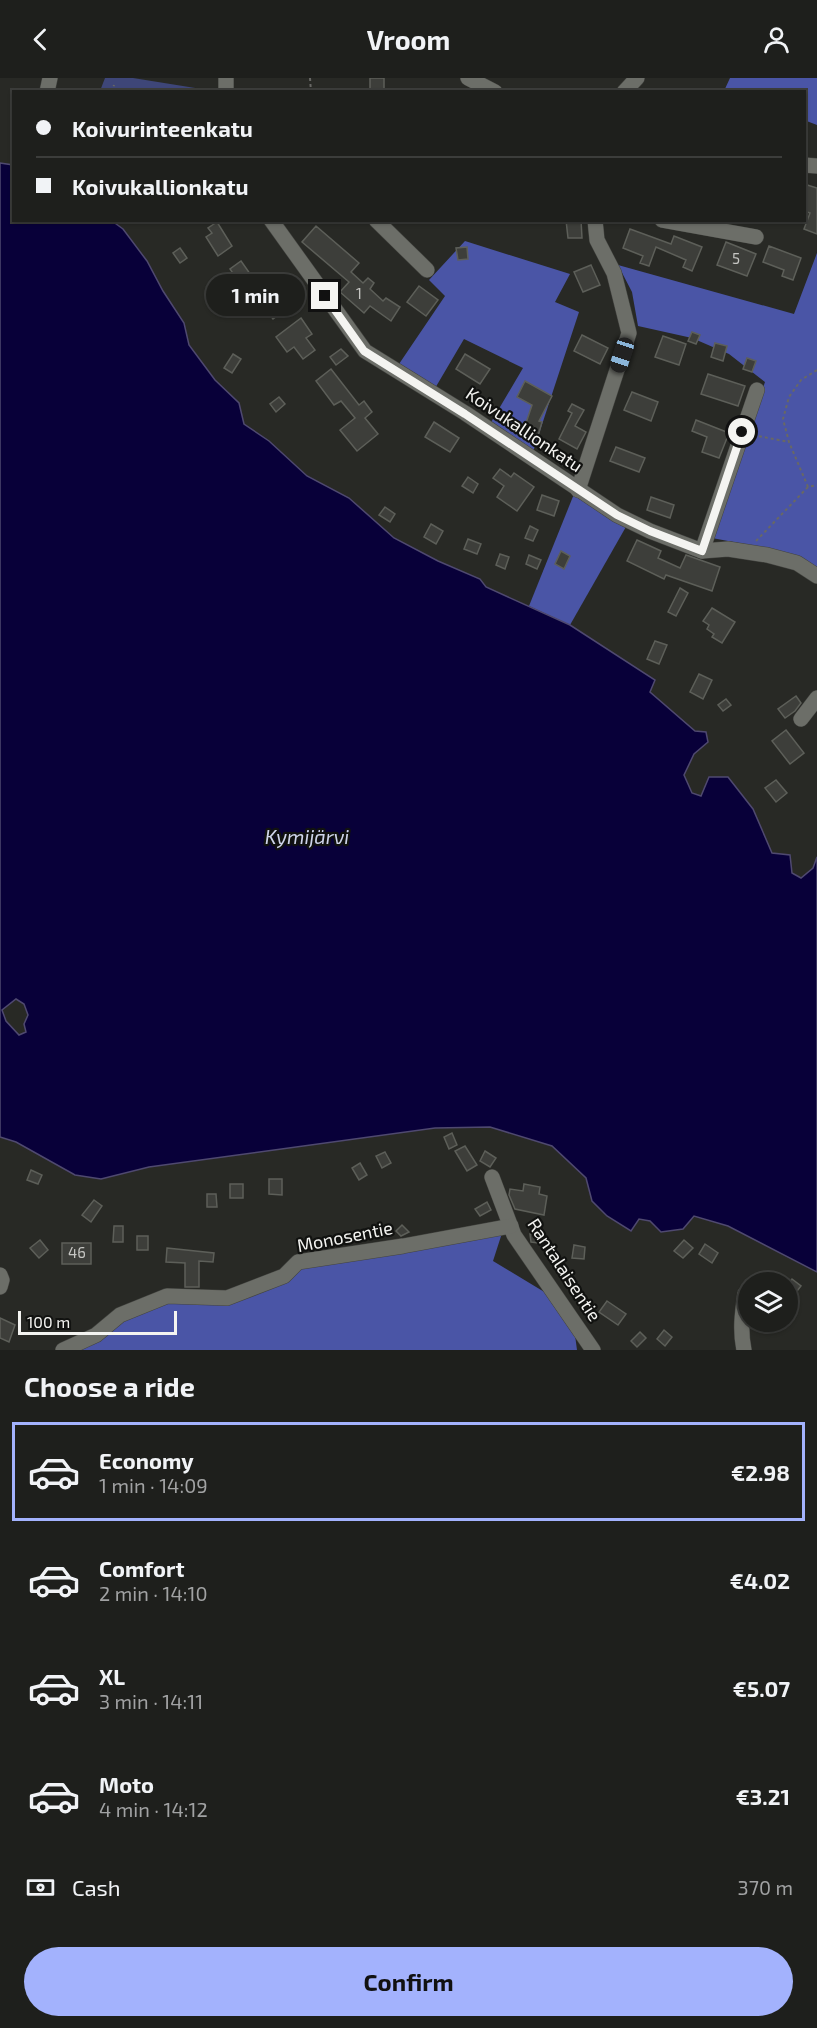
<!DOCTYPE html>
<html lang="en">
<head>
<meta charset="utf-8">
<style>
	body { margin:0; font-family:"Exo 2",sans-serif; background:#262725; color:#f1f3f6; height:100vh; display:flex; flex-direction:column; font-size:22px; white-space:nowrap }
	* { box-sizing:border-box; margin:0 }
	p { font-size:20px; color:#a1a2a3 }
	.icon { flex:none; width:33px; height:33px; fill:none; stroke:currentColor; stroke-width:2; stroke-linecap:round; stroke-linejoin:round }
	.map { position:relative; height:1272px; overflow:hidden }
	.sheet { display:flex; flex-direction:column; background:#1e1f1c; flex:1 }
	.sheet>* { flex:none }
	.hud { position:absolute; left:12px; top:12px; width:794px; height:132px; border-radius:0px; box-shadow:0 2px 4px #0004,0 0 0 2px #3c3d3b; display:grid; align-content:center; height:132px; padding:0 24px; background:#1e1f1c }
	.fabs { position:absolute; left:738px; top:1194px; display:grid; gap:12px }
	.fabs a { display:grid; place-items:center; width:60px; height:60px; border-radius:50%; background:#1e1f1c; box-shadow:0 2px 4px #0004,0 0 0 2px #3c3d3b; font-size:30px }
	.scale { position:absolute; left:18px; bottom:15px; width:159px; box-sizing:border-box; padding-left:6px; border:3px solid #f4f4f1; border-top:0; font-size:16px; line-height:21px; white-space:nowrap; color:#f4f4f1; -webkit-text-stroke:4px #111210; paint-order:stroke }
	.end { position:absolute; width:27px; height:27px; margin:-14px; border:8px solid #f4f4f1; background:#111; box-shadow:0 0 0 3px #111 }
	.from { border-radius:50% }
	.bubble { position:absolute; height:42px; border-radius:21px; background:#1e1f1c; box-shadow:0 2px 4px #0004,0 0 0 2px #3c3d3b; font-size:20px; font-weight:700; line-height:42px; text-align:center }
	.car { position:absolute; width:18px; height:36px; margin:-18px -9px; border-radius:8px; box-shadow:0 0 4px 2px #0007; background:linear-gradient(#222 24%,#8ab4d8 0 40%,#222 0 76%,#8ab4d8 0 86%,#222 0) }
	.hud b { display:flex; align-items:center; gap:21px; height:57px; font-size:22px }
	.hud b+b { border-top:2px solid #3c3d3b }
	.hud i { width:15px; height:15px; background:#f1f3f6 }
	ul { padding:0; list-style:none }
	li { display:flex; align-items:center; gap:18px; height:99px; margin:0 12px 9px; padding:0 12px; border:3px solid transparent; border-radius:0px }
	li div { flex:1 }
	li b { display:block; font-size:22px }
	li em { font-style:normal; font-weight:700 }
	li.active { border-color:#a3b2fd }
	li>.icon { width:54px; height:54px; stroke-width:1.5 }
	h2 { padding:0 24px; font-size:27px; line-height:72px }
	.pay { display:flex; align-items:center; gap:15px; height:66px; padding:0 24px; font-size:22px }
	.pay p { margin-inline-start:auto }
	.button { display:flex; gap:12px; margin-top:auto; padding:12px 24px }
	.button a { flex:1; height:69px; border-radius:36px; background:#a3b2fd; color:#111; font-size:24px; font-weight:700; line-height:69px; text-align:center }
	header { display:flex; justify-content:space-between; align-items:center; height:78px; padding:0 24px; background:#1e1f1c; font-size:27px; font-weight:700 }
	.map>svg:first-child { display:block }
</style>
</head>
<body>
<header><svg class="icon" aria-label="back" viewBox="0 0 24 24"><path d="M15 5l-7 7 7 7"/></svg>Vroom<svg class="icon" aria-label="person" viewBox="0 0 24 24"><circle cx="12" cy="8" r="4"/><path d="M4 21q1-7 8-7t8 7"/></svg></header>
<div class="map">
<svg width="817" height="1272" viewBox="0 0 817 1272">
	<rect width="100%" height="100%" fill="#282925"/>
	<path fill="#3e4678" d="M105 0H133L214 13H100Z"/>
	<g fill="#4a55a6">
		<path d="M730 0H817V47L804 42V14L724 13Z"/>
		<path d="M465 163 570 196 555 224 579 234 533 374 490 346 523 290 464 261 434 312 399 286 445 218 429 202Z"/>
		<path d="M817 175V490L770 471 712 460 765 304 729 276 692 260 638 248 632 214 618 187 794 236Z"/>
		<path d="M574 416 627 447 570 547 529 528Z"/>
		<path d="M503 1152 493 1183 546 1215 575 1257 577 1272H75L121 1240 168 1221 228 1222 299 1186Z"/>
	</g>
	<path fill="#080039" stroke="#4f4970" stroke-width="1.5" fill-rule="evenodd" d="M0 85 13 87 14 142 112 143 123 151 147 183 163 213 184 245 189 267 215 302 239 325 244 346 269 363 307 398 349 420 394 460 438 483 480 501 486 509 570 547 655 602 650 614 695 653 706 654 708 664 694 676 684 697 692 715 701 718 709 699H728L753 731 772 775 790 777 792 795 801 800 813 790 817 779V1194L728 1148 694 1138 683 1151 661 1154 650 1143 639 1141 631 1153 607 1138 592 1123 586 1100 552 1068 490 1049 435 1050 149 1089 101 1101 75 1097 16 1064 0 1059ZM16 921 24 926 28 937 24 946 26 954 19 957 6 943 2 932Z"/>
	<g fill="#3d3e3a" stroke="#5d5f59" stroke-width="1.5">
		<rect x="370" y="0" width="14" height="14"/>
		<path d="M804 106 817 110V156L804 151 810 135 804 133Z"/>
		<path d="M566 142H581L582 160H568Z"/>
		<path d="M217 144 232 168 218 178 206 159 212 155 208 150Z"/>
		<path d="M316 148 359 185 351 194 363 205 368 200 374 205 370 211 383 223 386 220 400 229 391 243 370 228 364 235 340 214 349 204 302 164Z"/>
		<path d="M630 151 671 166 674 158 702 169 692 193 683 189 686 182 656 169 649 188 640 185 643 178 623 170Z"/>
		<path d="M726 164 756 176 747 198 717 187Z"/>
		<path d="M769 168 801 180 793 202 782 198 784 192 763 184Z"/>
		<path d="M467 169 468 181 458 182 456 170Z"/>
		<path d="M180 170 187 180 180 185 173 175Z"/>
		<path d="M241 183 258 207 246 215 230 191Z"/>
		<path d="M591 187 600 207 583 214 574 194Z"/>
		<path d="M419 208 438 222 426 238 407 224Z"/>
		<path d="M275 209 281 217 292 209 301 220 273 241 258 221Z"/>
		<path d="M301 240 312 256 306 260 315 272 303 281 294 269 287 274 276 259Z"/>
		<path d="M692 254 700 257 696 266 688 263Z"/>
		<path d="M582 257 608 270 600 286 574 273Z"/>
		<path d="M663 258 686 266 679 287 655 279Z"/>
		<path d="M715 265 727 268 723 283 711 279Z"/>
		<path d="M341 271 348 278 336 287 330 279Z"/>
		<path d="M233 276 241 281 232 295 224 290Z"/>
		<path d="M465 276 490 291 480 306 456 291Z"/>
		<path d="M747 280 756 283 752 294 743 291Z"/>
		<path d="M331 291 359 327 364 323 372 334 365 340 378 356 357 373 340 352 355 340 341 323 334 327 316 303Z"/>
		<path d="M708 296 745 308 738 328 701 316Z"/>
		<path d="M525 303 552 318 539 343 542 344 538 358 523 354 532 327 517 319Z"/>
		<path d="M632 314 658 324 651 343 624 332Z"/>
		<path d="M279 319 285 326 276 334 270 326Z"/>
		<path d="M572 326 584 332 575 348 586 354 577 371 559 361 572 335 568 333Z"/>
		<path d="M696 342 729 355 719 380 702 374 707 359 692 353Z"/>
		<path d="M434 344 459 360 450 374 425 359Z"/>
		<path d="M616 369 645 380 639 394 610 383Z"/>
		<path d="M500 391 511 399 514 395 534 409 517 433 497 419 504 408 493 400Z"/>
		<path d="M468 399 478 406 473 415 462 408Z"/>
		<path d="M542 417 559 423 554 438 537 432Z"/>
		<path d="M651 419 674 427 670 440 647 432Z"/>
		<path d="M385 429 395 436 390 444 379 437Z"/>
		<path d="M431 446 443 453 436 466 424 459Z"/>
		<path d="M530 448 538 452 533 463 525 460Z"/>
		<path d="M468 461 481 466 477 476 464 471Z"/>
		<path d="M637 462 661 473 658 480 680 490 686 477 720 489 712 513 666 497 664 501 627 483Z"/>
		<path d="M561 473 570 478 564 491 555 486Z"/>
		<path d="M500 476 509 479 505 491 496 487Z"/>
		<path d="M529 477 541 482 537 491 526 486Z"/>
		<path d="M680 510 688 515 676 538 668 534Z"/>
		<path d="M712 530 735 544 722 565 712 559 714 556 707 551 709 547 703 543Z"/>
		<path d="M655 563 667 567 659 586 647 581Z"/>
		<path d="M699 596 712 602 703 621 690 614Z"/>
		<path d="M796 618 801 625 795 633 785 640 778 631Z"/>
		<path d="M726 621 731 627 723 633 718 627Z"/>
		<path d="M786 652 804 675 790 686 772 663Z"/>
		<path d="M776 702 787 715 776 724 765 710Z"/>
		<path d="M452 1055 457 1067 449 1071 444 1059Z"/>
		<path d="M465 1068 477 1087 467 1093 455 1073Z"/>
		<path d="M485 1073 496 1080 490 1089 480 1083Z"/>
		<path d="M385 1074 391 1085 382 1090 376 1078Z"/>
		<path d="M360 1085 367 1097 359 1102 352 1090Z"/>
		<path d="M31 1092 42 1097 38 1106 27 1102Z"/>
		<path d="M269 1101H282V1117L269 1116Z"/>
		<rect x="230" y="1106" width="13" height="14"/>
		<path d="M524 1106 540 1109 539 1116 547 1118 544 1137 515 1131 509 1117 510 1111 523 1113Z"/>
		<path d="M207 1116H216L217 1129H207Z"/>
		<path d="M94 1122 102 1128 91 1144 82 1137Z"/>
		<path d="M487 1124 491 1132 480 1138 475 1131Z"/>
		<path d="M402 1147 409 1154 401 1158 396 1153Z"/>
		<path d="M114 1148H123V1164H113Z"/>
		<path d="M530 1156H539L538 1165 531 1164Z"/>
		<rect x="137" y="1158" width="11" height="14"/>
		<path d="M40 1162 48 1172 39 1180 30 1170Z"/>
		<path d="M684 1162 693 1170 683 1180 674 1173Z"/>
		<rect x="62" y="1165" width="29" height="21"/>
		<path d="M705 1166 718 1175 712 1185 699 1176Z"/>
		<path d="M574 1167 585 1169 584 1181 572 1180Z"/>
		<path d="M167 1170 214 1175 213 1184 199 1183V1209H185V1185L166 1184Z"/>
		<path d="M792 1201 801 1208 794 1217 788 1212V1208Z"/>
		<path d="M607 1223 626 1236 618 1247 599 1234Z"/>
		<path d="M0 1240 15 1247 9 1264 0 1260Z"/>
		<path d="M664 1252 672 1259 665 1268 657 1261Z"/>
		<path d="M640 1254 646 1260 637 1269 631 1263Z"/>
	</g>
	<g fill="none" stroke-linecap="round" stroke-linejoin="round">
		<g stroke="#434440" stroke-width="16">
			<g id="minor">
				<path d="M226 0V14"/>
				<path d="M468 0 495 14"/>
				<path d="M47 14 50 0"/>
				<path d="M624 14 637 0"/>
				<path d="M804 87 817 88"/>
				<path d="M271 142 365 273 465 335 617 437 650 453 702 473 728 471 767 477 797 485 817 498"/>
				<path d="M376 142 427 192"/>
				<path d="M662 142 756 159"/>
				<path d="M578 412 629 255 614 195 597 162 595 142"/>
				<path d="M702 473 757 312"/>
				<path d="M801 641 817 620"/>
				<path d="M492 1099 514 1157 593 1272"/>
				<path d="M0 1197 2 1202 0 1209"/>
				<path d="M63 1272 96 1257 120 1237 167 1218 227 1220 284 1198 298 1184 403 1168 511 1148"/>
				<path d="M744 1272C740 1253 742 1236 745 1216L748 1214"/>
			</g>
		</g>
		<g stroke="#686865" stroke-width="2" stroke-dasharray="3 3" stroke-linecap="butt">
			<path d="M310 0 311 14"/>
			<path d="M112 14 114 7"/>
			<path d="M753 357 789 364"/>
			<path d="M808 409 789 364 783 341 789 319 801 302 817 292"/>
			<path d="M756 463 808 409 817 407"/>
		</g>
		<use href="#minor" stroke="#6c6e68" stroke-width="15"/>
	</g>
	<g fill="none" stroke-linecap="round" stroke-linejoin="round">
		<path stroke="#f4f4f1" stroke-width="8" d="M325 218 364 273 465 336 617 437 650 453 702 473 742 354"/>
	</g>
	<g text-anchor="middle" stroke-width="4.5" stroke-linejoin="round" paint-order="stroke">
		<g font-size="15" fill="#c6c6c3">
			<text x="736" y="186">5</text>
			<text x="359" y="221">1</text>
			<text x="77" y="1180">46</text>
		</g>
		<g font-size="18" fill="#f4f4f1" stroke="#111210">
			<text transform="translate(524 352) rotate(34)" y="6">Koivukallionkatu</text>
			<text transform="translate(345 1159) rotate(-11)" y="6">Monosentie</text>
			<text transform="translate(564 1192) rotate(57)" y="6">Rantalaisentie</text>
		</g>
		<g font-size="20" font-style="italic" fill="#cfd5eb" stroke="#111210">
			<text x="307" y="766">Kymijärvi</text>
		</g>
	</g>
</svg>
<div class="fabs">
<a><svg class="icon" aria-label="layers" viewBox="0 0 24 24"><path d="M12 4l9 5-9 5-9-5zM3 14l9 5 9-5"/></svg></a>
</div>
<div class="scale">100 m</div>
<i class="end from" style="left:742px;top:354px"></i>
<i class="end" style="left:325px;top:218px"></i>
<div class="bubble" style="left:206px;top:196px;width:99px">1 min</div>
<i class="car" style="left:622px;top:277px;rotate:198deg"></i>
<div class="hud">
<b><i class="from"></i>Koivurinteenkatu</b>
<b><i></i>Koivukallionkatu</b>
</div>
</div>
<section class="sheet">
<h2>Choose a ride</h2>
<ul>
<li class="active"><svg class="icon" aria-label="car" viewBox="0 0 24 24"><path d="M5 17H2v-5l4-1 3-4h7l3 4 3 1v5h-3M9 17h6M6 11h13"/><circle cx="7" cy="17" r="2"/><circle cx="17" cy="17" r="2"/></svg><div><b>Economy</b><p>1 min · 14:09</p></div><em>€2.98</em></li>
<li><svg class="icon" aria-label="car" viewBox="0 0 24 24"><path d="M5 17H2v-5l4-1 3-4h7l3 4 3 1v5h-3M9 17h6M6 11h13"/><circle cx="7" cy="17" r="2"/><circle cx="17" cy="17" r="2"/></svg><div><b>Comfort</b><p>2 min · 14:10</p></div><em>€4.02</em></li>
<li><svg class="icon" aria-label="car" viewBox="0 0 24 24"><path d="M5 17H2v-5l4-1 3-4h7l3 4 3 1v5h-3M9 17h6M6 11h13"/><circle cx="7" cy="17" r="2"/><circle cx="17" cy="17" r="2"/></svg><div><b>XL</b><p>3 min · 14:11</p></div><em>€5.07</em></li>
<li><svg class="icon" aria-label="car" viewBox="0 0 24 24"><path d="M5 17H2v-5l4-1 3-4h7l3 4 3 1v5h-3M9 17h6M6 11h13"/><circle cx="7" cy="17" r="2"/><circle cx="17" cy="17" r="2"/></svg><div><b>Moto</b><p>4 min · 14:12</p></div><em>€3.21</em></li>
</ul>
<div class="pay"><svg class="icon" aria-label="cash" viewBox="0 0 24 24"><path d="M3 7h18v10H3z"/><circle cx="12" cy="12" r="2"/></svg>Cash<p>370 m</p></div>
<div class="button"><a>Confirm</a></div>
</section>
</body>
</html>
